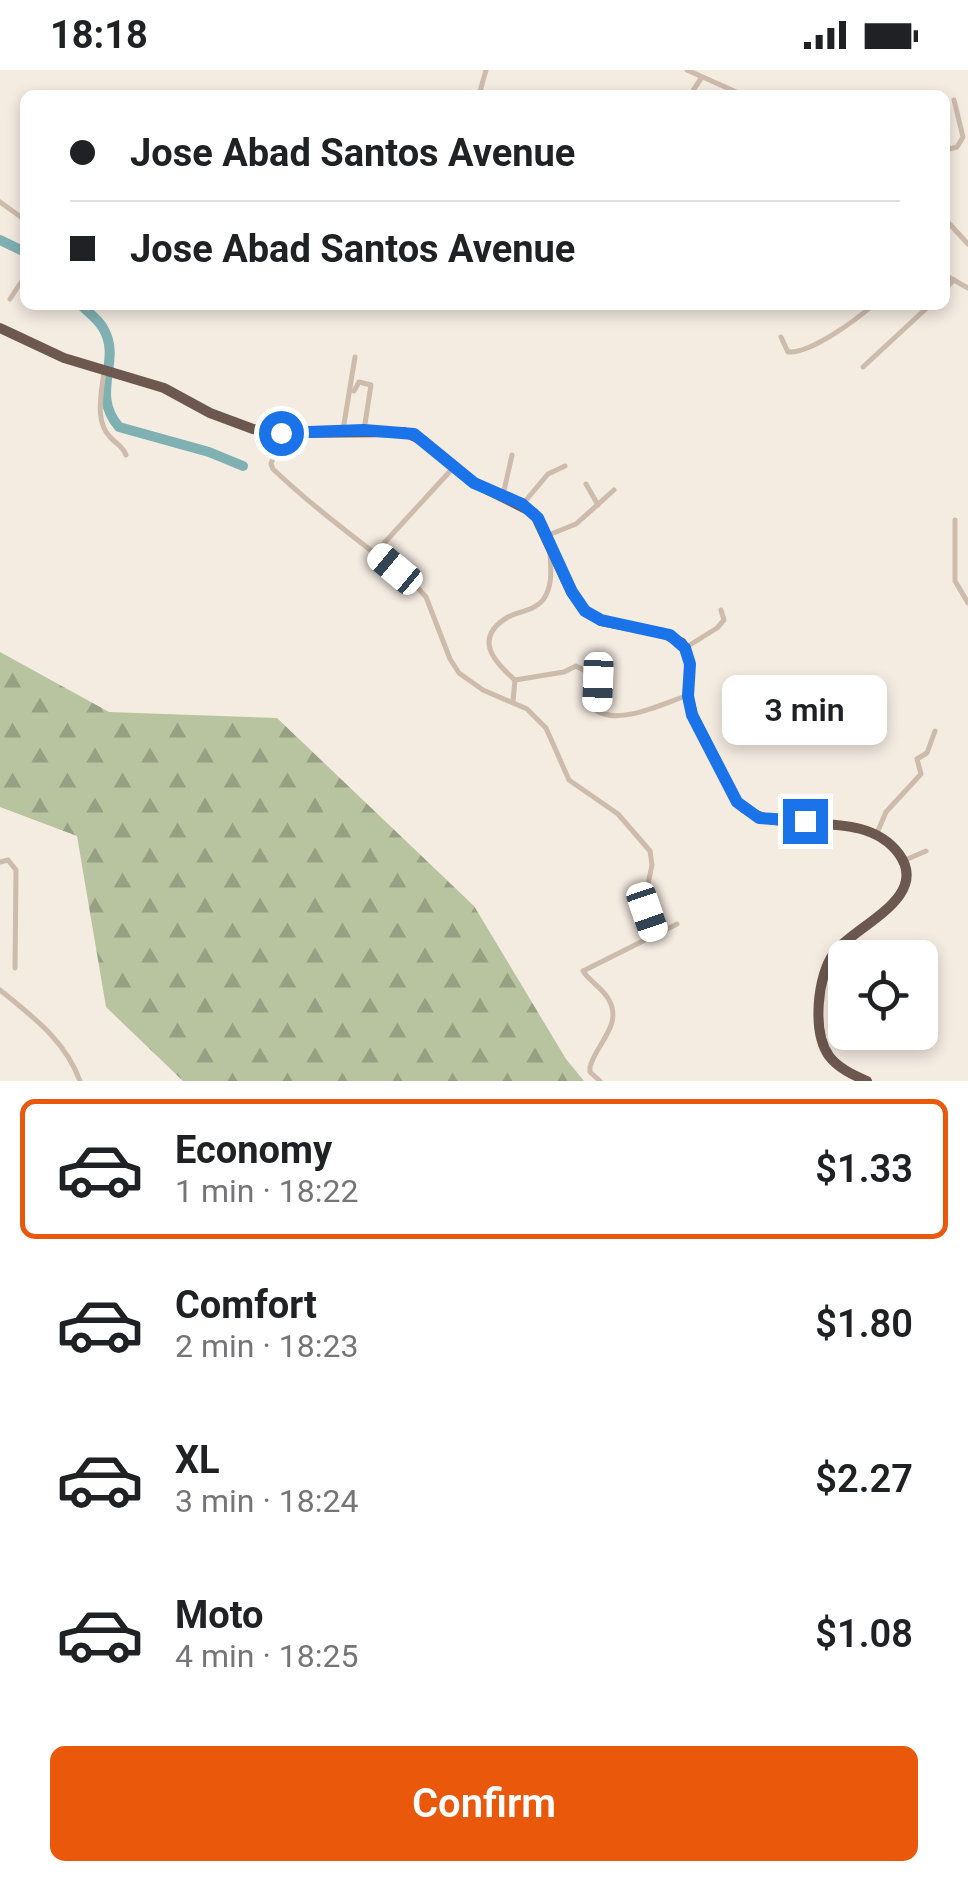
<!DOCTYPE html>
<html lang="en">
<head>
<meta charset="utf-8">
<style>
	body { margin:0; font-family:Roboto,sans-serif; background:#f6f6f6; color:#202124; height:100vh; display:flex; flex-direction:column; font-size:38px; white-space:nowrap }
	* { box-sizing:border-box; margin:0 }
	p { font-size:32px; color:#757577 }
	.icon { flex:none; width:55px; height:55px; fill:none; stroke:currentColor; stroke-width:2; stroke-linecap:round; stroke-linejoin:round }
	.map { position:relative; height:1011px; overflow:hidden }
	.sheet { display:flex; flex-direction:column; background:#fff; flex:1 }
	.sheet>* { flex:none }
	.banner { position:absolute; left:20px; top:20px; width:930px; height:220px; border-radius:15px; box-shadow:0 5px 15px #0003; display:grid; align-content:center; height:220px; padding:0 50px; background:#fff }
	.tools { position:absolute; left:828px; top:870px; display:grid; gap:20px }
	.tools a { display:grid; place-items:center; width:110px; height:110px; border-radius:15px; background:#fff; box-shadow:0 5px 15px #0003; font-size:50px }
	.end { position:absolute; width:45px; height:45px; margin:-22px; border:12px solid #1a73e8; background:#fff; box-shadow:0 0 0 5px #fff }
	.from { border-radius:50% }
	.bubble { position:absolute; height:70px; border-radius:15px; background:#fff; box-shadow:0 5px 15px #0003; font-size:32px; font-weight:600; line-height:70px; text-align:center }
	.car { position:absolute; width:30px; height:60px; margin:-30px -15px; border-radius:12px; box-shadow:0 0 8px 2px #0007; background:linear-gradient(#fff 24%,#345 0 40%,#fff 0 76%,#345 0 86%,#fff 0) }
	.banner b { display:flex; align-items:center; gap:35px; height:95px; font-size:38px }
	.banner b+b { border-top:2px solid #e0e0e0 }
	.banner i { width:25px; height:25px; background:#202124 }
	ul { padding:18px 0 0; list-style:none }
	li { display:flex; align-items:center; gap:30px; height:140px; margin:0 20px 15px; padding:0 30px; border:5px solid transparent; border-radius:15px }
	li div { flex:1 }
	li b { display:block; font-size:38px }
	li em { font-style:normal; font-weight:600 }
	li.selected { border-color:#ea580c }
	li>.icon { width:90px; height:90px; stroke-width:1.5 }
	.primary-button { display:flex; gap:20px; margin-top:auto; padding:20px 50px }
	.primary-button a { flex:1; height:115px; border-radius:15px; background:#ea580c; color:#fff; font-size:40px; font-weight:600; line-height:115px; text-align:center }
	.status { display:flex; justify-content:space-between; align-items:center; height:70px; padding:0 50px; background:#fff; direction:ltr }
	.status svg { height:28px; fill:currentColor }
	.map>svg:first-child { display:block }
</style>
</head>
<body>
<div class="status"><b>18:18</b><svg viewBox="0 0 49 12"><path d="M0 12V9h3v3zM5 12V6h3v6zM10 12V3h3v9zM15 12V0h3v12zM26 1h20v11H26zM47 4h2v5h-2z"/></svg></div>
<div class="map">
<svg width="968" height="1011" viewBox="0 0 968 1011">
	<defs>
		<pattern id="forest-firs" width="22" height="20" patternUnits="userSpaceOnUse" patternTransform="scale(2.5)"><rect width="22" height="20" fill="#b8c4a0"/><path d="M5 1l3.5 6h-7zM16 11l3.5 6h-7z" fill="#97a083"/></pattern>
	</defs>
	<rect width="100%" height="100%" fill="#f4ebe1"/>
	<path fill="url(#forest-firs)" d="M0 582 109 642 277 648 474 836 566 989 584 1011H183L106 937 77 766 0 737Z"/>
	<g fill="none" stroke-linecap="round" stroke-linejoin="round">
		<g stroke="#7fb0b2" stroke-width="10">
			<path d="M0 170 25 182"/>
			<path d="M81 235C88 242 98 249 103 258 123 291 89 322 119 357L209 382 243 396"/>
		</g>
		<g stroke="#cdbbac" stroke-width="5">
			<path d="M687 0 743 25"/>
			<path d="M479 25 486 0"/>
			<path d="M690 25 702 7"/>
			<path d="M945 80 957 77 963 67 954 30"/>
			<path d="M0 132 25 150"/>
			<path d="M945 149 968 174"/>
			<path d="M945 205 968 218"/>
			<path d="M945 219 954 210"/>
			<path d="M10 229 25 206"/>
			<path d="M781 267 788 282C810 284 856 250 873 235"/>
			<path d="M863 297 930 235"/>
			<path d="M104 301C102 321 94 351 110 367 117 375 122 375 126 385"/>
			<path d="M354 321 359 312 371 315 364 360"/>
			<path d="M343 360 355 287"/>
			<path d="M280 366 271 394 273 399C317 441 368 477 415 515L426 527 450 589 459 603 483 620 527 639 546 658 569 710 618 744 650 781 652 795 644 832 655 864"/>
			<path d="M586 414 598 435"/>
			<path d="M503 425 512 385"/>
			<path d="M522 435 548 404 565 396"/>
			<path d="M955 450V511L968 533"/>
			<path d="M546 466 576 454 614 420"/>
			<path d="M375 483 453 398"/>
			<path d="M550 484C551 499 553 516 543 530 534 541 519 541 508 547 473 568 493 591 515 610L564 602 576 596 597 607V641C620 655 662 634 686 626"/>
			<path d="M685 578 717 558 724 550 721 540"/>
			<path d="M513 631 515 610"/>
			<path d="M877 763 886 742 921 704 917 689 927 683 935 661"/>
			<path d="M903 791 926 781"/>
			<path d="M0 792 8 790 16 800 15 898"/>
			<path d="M0 920C33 947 65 970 80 1011"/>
			<path d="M600 1011 590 1002V997C596 974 623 955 609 930 603 918 589 911 583 901L677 854"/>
		</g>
		<path stroke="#6c584f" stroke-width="10" d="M0 258 64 288 164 318 210 343 253 359 281 363 404 362 424 371 474 413 534 443 571 522 585 541 601 551 663 563 682 573 690 593 688 626 693 645 737 732C773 772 861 732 899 784 931 828 854 856 834 883 817 906 812 962 829 986 838 998 853 1005 867 1011"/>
	</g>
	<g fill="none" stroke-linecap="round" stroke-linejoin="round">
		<path stroke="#1a73e8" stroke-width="12" d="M281 363 364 360 414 364 474 413 522 434 538 448 572 522 585 541 601 550 670 565 685 578 690 594 688 626 692 645 737 732 759 748 805 751"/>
	</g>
</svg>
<div class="tools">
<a><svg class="icon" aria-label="locate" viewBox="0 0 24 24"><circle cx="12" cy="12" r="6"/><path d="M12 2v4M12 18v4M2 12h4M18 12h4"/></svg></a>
</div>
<i class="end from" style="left:281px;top:363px"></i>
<i class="end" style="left:805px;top:751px"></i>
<div class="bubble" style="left:722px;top:605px;width:165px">3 min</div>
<i class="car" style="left:395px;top:499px;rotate:310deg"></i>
<i class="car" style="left:598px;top:612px;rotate:182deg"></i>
<i class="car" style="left:647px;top:842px;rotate:161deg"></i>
<div class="banner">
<b><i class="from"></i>Jose Abad Santos Avenue</b>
<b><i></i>Jose Abad Santos Avenue</b>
</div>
</div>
<section class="sheet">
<ul>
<li class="selected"><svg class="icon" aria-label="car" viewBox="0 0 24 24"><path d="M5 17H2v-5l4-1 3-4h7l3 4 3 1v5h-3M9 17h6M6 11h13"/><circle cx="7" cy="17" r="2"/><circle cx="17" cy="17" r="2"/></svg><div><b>Economy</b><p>1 min · 18:22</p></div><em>$1.33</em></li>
<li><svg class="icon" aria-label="car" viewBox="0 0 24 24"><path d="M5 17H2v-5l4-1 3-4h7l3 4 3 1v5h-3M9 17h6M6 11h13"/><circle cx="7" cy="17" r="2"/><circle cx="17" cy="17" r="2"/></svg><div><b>Comfort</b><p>2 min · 18:23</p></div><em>$1.80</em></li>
<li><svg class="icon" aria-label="car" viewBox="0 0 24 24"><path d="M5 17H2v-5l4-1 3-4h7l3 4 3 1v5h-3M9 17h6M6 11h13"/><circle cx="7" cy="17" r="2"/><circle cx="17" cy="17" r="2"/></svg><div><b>XL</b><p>3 min · 18:24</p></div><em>$2.27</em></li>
<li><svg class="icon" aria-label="car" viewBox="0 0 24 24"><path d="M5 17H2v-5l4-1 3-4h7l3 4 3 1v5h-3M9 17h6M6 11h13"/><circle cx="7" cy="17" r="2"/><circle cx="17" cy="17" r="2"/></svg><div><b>Moto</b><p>4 min · 18:25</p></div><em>$1.08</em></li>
</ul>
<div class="primary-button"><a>Confirm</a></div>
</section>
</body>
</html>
